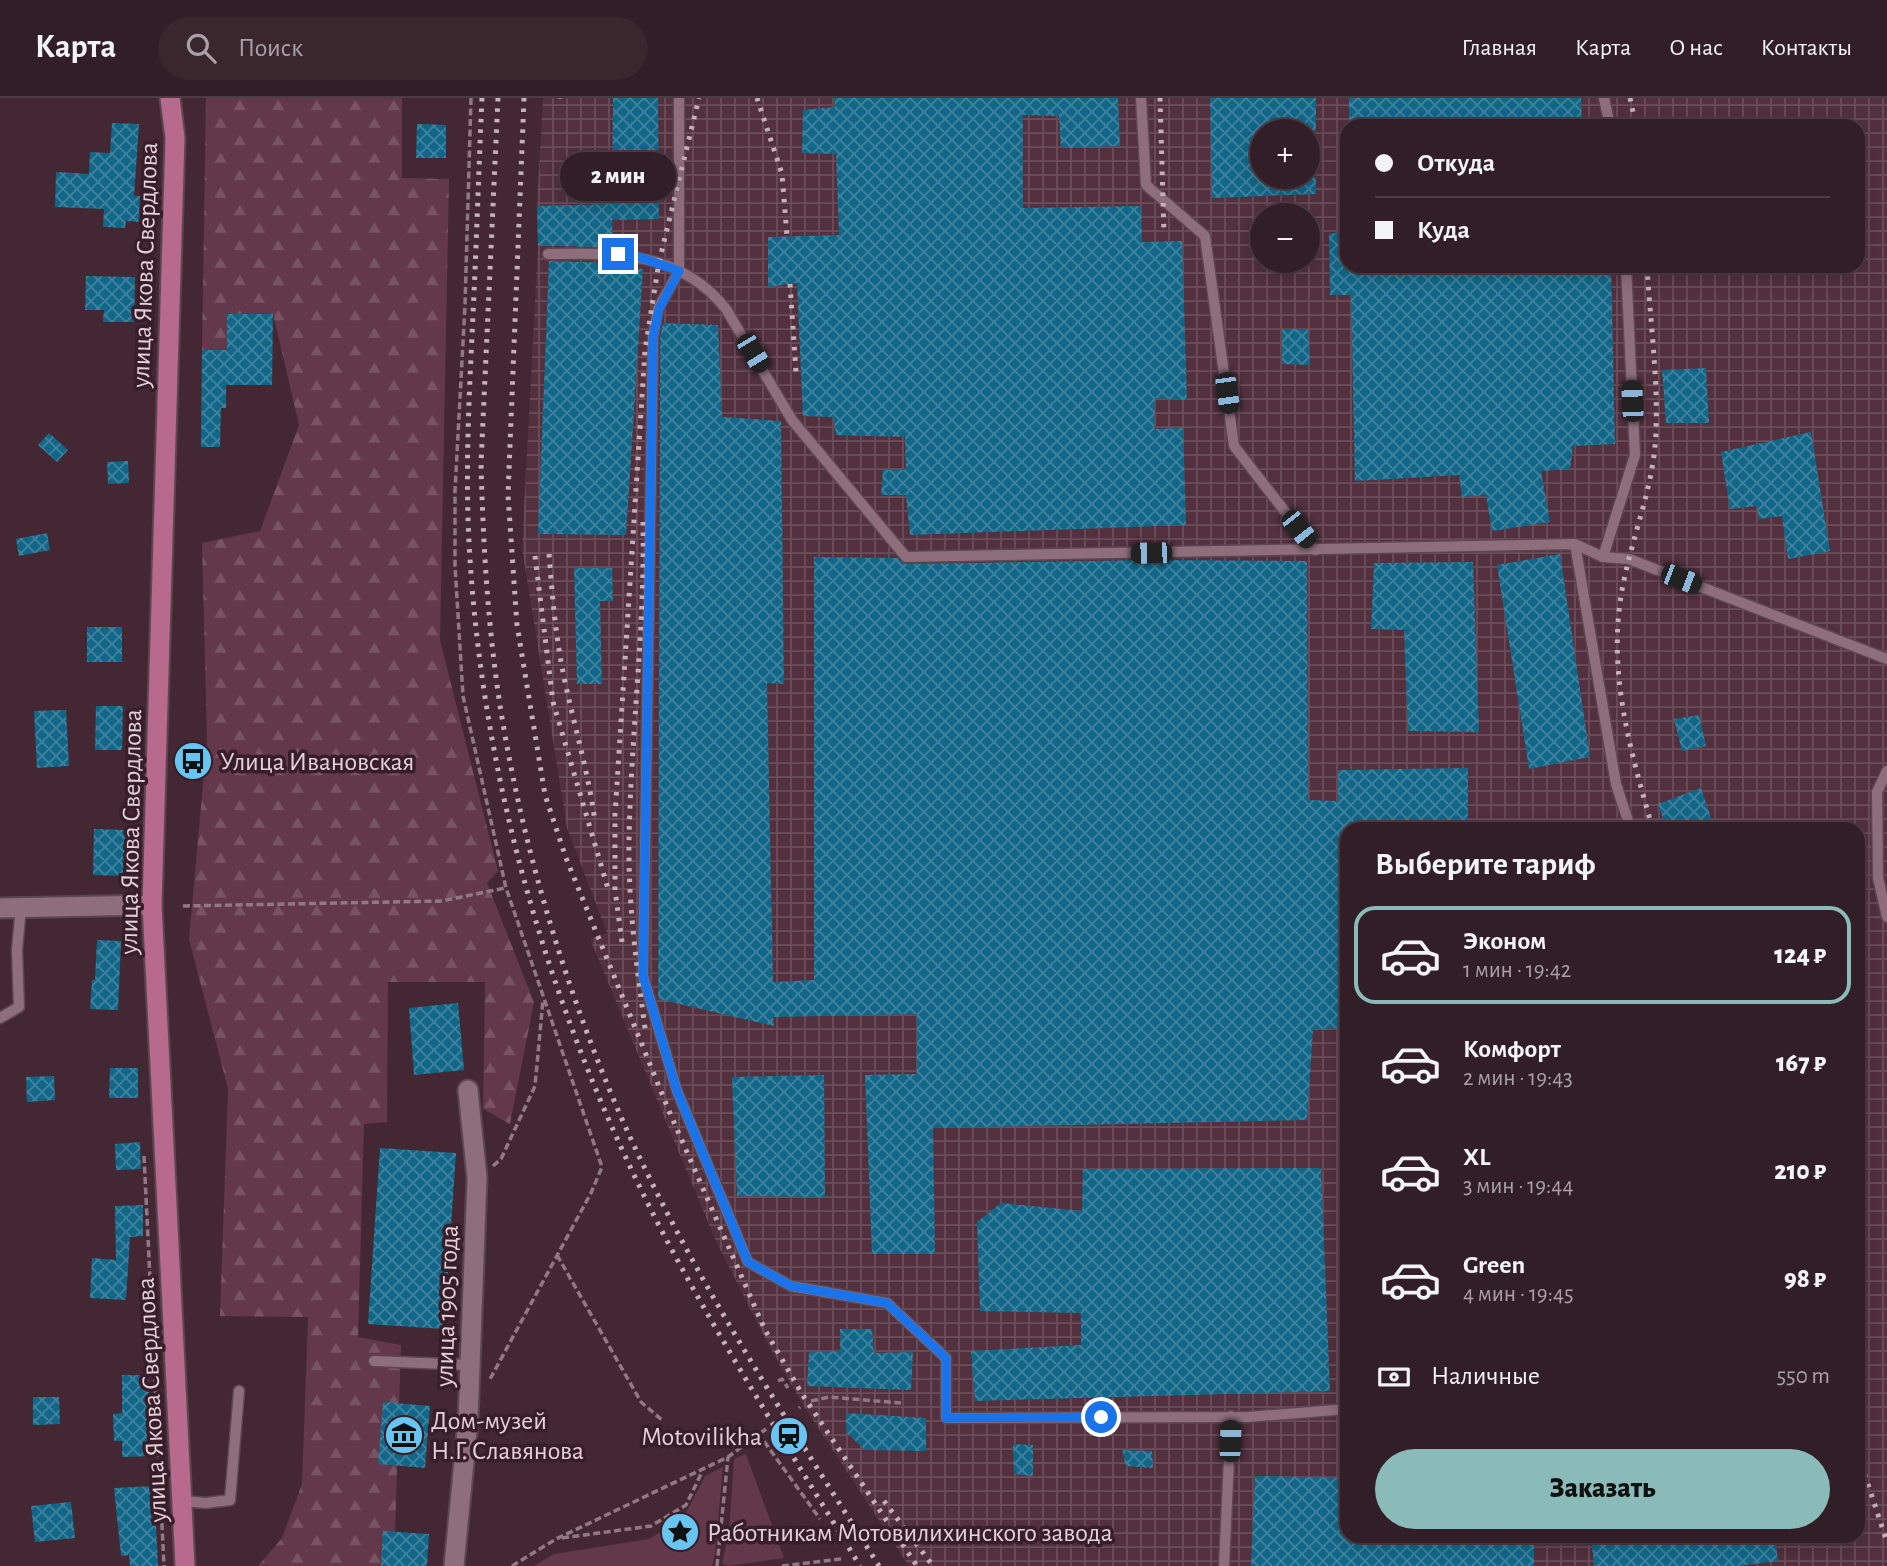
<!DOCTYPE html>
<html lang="ru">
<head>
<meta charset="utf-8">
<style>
	body { margin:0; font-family:"Alegreya Sans",sans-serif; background:#3a272e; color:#f1f3f6; height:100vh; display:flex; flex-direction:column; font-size:26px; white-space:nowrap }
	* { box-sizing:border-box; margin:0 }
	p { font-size:23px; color:#a8a2a7 }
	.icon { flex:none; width:38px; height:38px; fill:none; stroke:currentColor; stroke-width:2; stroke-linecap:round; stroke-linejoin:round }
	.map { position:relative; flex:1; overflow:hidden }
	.panel { position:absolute; left:1340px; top:724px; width:525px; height:721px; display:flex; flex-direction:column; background:#321e26; border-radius:21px; box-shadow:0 4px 18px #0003,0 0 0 2px #4d3c43 }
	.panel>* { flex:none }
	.banner { position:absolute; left:1340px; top:21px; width:525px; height:154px; border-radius:21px; box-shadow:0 4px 18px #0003,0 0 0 2px #4d3c43; display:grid; align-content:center; height:154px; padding:0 35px; background:#321e26 }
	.tools { position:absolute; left:1250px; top:21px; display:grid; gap:14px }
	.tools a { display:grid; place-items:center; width:70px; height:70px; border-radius:50%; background:#321e26; box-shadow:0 4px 18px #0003,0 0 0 2px #4d3c43; font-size:35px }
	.end { position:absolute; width:32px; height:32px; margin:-16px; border:9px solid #1a73e8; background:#fff; box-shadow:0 0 0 4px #fff }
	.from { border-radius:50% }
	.bubble { position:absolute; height:49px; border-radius:24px; background:#321e26; box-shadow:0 4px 18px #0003,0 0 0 2px #4d3c43; font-size:23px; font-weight:800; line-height:49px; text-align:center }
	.car { position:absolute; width:21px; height:42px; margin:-21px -10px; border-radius:9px; box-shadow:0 0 5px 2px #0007; background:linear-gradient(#222 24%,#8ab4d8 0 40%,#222 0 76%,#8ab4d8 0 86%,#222 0) }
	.banner b { display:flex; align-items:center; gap:24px; height:66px; font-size:26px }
	.banner b+b { border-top:2px solid #4d3c43 }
	.banner i { width:18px; height:18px; background:#f1f3f6 }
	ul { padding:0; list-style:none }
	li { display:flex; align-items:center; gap:21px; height:98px; margin:0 14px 10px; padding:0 21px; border:4px solid transparent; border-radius:21px }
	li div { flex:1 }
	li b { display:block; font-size:26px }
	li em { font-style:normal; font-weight:800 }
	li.on { border-color:#8bbbb9 }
	li>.icon { width:63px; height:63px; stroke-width:1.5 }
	h2 { padding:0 35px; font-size:32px; line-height:84px }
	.pay { display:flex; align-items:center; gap:18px; height:77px; padding:0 35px; font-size:26px }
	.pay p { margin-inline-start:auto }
	.button { display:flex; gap:14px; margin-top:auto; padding:14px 35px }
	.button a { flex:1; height:80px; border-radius:42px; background:#8bbbb9; color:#111; font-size:28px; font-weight:800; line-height:80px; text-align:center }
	header { display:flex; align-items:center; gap:42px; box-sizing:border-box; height:98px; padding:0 35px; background:#321e26; border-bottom:2px solid #4d3c43 }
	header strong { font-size:33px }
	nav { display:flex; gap:38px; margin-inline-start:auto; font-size:24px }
	.search { width:490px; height:63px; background:#3a272e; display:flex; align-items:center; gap:18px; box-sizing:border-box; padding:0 24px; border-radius:38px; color:#a8a2a7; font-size:26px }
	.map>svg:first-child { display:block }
</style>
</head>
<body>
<header>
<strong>Карта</strong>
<div class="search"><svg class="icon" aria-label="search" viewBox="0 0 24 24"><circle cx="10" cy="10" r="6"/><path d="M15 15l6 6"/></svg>Поиск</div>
<nav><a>Главная</a><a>Карта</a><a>О нас</a><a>Контакты</a></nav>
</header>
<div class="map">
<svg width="1887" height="1468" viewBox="0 0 1887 1468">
	<defs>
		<pattern id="industrial-grid" width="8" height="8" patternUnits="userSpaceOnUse" patternTransform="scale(1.75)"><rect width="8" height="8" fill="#52303e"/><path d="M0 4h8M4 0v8" fill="none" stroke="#6b4d59"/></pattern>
		<pattern id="forest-firs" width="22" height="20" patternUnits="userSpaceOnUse" patternTransform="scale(1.75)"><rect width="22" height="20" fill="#62384a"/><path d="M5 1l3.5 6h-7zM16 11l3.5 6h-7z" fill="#785463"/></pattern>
		<pattern id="building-cross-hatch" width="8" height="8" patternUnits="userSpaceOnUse" patternTransform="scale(1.75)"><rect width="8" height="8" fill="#126789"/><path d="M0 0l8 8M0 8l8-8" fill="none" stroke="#40839e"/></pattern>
	</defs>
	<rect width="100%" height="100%" fill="#432833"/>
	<path fill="url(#industrial-grid)" fill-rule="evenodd" d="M543 0H1887V1468H909L803 1307 768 1246 715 1141 590 841 607 835 567 730 522 450 538 147 537 108ZM1348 28H1858V168H1348ZM1262 33H1307V79H1262ZM1262 117H1307V163H1262ZM1348 732H1858V1438H1348Z"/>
	<g fill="#62384a">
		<path d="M746 1356 784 1460 729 1468 722 1466 729 1432 734 1361Z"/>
		<path d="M723 1369 715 1457 712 1468H534L554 1456 649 1441 675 1425 686 1415 705 1378Z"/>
	</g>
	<path fill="url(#forest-firs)" d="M206 0H402V80L449 81 440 542 498 773 487 785 534 904 510 1026 483 1011 485 884H388L387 1024 364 1026 358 1239 401 1247 394 1468H258L282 1440 302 1386 308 1219 220 1218 228 991 189 841 207 643 202 445 260 433 299 327 273 216H228L227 252H202Z"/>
	<g fill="url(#building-cross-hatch)">
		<path d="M613 0H658L659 121 612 122 613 150 538 147 537 108 612 106Z"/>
		<path d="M834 0H1118L1120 48 1061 50 1059 18 1023 17V110L1141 108 1142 144 1182 143 1187 302 1155 300 1154 331 1183 330 1186 427 910 437 906 397H881L883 372H906L905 339 836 337 833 319 803 318 797 185 768 189V139L839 137 836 56 802 55 803 12 835 9Z"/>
		<path d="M1210 0H1316V33H1262V79H1316V96L1212 100Z"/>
		<path d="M1349 0H1581L1582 28H1349Z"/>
		<path d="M112 25 139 26 134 98H140L139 124 126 123 125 130 103 129 104 111 55 109 56 74 89 76 90 54 110 55Z"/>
		<path d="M417 26 446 27V60H416Z"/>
		<path d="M1348 133V168H1611L1615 346 1573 348 1570 371 1541 373 1550 424 1492 433 1486 397 1462 399 1459 377 1355 383 1351 197H1330L1329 136Z"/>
		<path d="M549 163 613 165 614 170 643 171 626 437 538 436Z"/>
		<path d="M86 178 135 179 134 224H103L104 212H85Z"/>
		<path d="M227 216H273L272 287H226V310H221L220 349H201L202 252H227Z"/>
		<path d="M663 225 718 227 722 319 781 323 784 586 767 585 773 884 814 882V459L897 460 906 466 1149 462 1307 463 1308 702 1338 703V672L1468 670V732H1348V930L1313 931 1307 1022 933 1030 935 1156H872L865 977 917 976V916L773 919 774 928 658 901 660 296V240Z"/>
		<path d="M1282 231H1308L1310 267 1282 266Z"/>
		<path d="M1706 270 1709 325H1666L1662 272Z"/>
		<path d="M1811 334 1830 453 1788 461 1782 418 1759 421 1757 408 1730 411 1721 354Z"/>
		<path d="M49 335 68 352 57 364 38 347Z"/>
		<path d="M128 363 129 385 108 386 107 364Z"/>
		<path d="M47 435 50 452 19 458 16 441Z"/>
		<path d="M1560 456 1590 659 1529 671 1497 467Z"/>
		<path d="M1473 464 1479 634 1408 633 1404 532 1371 531 1374 465Z"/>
		<path d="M574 470H612L613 503H600L602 586H577Z"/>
		<rect x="87" y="529" width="35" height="35"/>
		<path d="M96 608H123L122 652H95Z"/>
		<path d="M66 612 69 668 37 670 34 613Z"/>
		<path d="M1699 617 1706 648 1682 653 1674 621Z"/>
		<path d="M1701 690 1715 732H1667L1658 706Z"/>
		<path d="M94 731 126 732 125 778 93 777Z"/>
		<path d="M97 842 121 843 118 912 90 911 92 882H95Z"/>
		<path d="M458 905 464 972 414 977 409 910Z"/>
		<path d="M110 970H138V1000H109Z"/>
		<path d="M824 977 825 1099 737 1098 732 979Z"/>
		<path d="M54 978 55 1002 27 1004 26 979Z"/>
		<path d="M140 1044 141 1071 116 1072 115 1046Z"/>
		<path d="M380 1050 456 1055 444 1231 368 1226Z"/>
		<path d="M1321 1070 1330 1293 975 1303 971 1253 1081 1247V1215L980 1213 977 1124 1001 1105 1082 1113 1083 1071Z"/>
		<path d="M143 1107V1138L130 1139 126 1202 90 1200 92 1160 116 1162 115 1108Z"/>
		<path d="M840 1231H872L874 1255 913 1254 911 1292 807 1288 809 1254 840 1253Z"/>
		<path d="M122 1277H148L151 1358 122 1359V1343H114L113 1316 122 1315Z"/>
		<path d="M33 1299H59L60 1326 33 1327Z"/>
		<path d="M383 1304 430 1308 425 1370 378 1366Z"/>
		<path d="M846 1315 926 1320V1353L865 1352 846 1334Z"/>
		<path d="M1013 1346 1033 1347V1378L1014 1376Z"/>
		<path d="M1122 1352 1152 1353 1153 1370 1126 1368Z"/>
		<path d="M1255 1378 1348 1380V1438H1534V1468H1251Z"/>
		<path d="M154 1388 158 1468H130L129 1457 121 1458 114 1390Z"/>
		<path d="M71 1404 75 1440 35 1444 31 1408Z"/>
		<path d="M383 1433 429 1436 427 1468H381Z"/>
		<path d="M1591 1438H1775L1778 1463 1737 1468H1594Z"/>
	</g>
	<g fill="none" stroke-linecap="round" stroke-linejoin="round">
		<g stroke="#5c4650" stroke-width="13">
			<g id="service">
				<path d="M679 0V173L658 211 653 239 643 878 677 993 748 1164 791 1188 887 1205 946 1260V1320L1248 1319 1348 1311"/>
				<path d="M1141 0 1146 87 1205 138 1234 348 1315 452"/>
				<path d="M1604 0 1610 28"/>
				<path d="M548 156C616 155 680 153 726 211L792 322 906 459 1575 446 1603 459 1629 461 1887 561"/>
				<path d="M1575 446 1616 686 1631 732"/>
				<path d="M1603 459 1635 357 1626 168"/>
				<path d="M1887 673 1877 694 1878 780 1887 819"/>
				<path d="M0 920 19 909 17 852 21 809"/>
				<path d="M374 1263 470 1267"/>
				<path d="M183 1403 206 1405 230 1402 239 1293"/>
				<path d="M1224 1468 1231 1318"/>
			</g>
		</g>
		<g stroke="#5c4650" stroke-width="23">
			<path id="minor" d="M454 1468 468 1322 477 1080 468 992"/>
		</g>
		<g stroke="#5c4650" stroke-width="23">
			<path id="tertiary" d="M0 810 152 807"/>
		</g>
		<g stroke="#5c4650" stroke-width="23">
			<path id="primary" d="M170 0 175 40 152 807 185 1468"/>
		</g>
		<g stroke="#907983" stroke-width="3.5" stroke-dasharray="7 3.5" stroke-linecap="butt">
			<path d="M471 0 465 207 455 393V468L463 598 506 790 602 1069 591 1095 489 1283"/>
			<path d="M560 1V0"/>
			<path d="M183 808 442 803 505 790"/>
			<path d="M144 1058 164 1468"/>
			<path d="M493 1068 501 1061 535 988 543 902"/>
			<path d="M557 1157 641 1304 662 1322"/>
			<path d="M778 1283 782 1281 788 1290"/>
			<path d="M811 1303 829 1299 901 1305"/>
			<path d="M799 1310 800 1309"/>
			<path d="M758 1335 820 1421"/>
			<path d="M562 1440 651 1428 686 1407 702 1374"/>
			<path d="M512 1468 556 1441 728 1359 766 1331"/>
			<path d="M717 1468 728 1359"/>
			<path d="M782 1468 841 1461"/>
		</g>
		<use href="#service" stroke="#8e6e7a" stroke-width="10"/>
		<use href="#minor" stroke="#8e6e7a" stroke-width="19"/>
		<use href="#tertiary" stroke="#8e6e7a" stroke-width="19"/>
		<use href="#primary" stroke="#b76a8b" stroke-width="19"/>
		<g stroke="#c5b1b9" stroke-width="5" stroke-dasharray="3.5 7" stroke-linecap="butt">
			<path d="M482 0C479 65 477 130 474 195 470 284 464 372 470 461 485 697 555 929 665 1139 725 1252 794 1359 860 1468"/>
			<path d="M498 0 481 366C483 440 487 513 497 587 518 737 567 900 630 1039 699 1189 791 1328 879 1468"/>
			<path d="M524 0 508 397 517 527 545 697 566 760 669 1013 765 1232 802 1296 917 1468"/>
			<path d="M757 0 782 76 787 138"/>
			<path d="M1160 0 1164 136"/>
			<path d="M1630 0 1636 28"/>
			<path d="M1647 168C1650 222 1658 278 1656 332 1655 385 1633 435 1623 487 1606 571 1630 651 1653 732"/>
			<path d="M790 186 796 274"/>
			<path d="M643 424C645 530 631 636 629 742 628 807 637 872 646 937"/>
			<path d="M549 456C552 494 555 532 562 569 572 621 588 671 595 724"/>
			<path d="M535 458 553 604 609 794"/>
			<path d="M622 844 615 792V717L645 252 659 164 699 0"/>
			<path d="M1858 1356 1887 1444"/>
			<path d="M884 1403 933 1468"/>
		</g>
	</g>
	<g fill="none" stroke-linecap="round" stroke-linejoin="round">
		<path stroke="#1a73e8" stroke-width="9" d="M618 156 639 159 679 173 659 211 653 239 643 878 677 993 748 1164 791 1188 887 1205 946 1260V1320L1101 1319"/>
	</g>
	<defs>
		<g id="bus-disc" transform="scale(2.0125)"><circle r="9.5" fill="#68c4f0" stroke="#381e29"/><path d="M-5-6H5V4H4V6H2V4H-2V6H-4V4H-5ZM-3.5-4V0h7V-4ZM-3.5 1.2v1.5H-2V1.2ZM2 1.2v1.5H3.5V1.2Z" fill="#111"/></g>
		<g id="museum-disc" transform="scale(2.0125)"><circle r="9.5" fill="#68c4f0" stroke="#381e29"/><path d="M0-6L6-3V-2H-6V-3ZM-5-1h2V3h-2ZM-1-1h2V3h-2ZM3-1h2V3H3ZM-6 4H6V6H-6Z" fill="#111"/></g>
		<g id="station-disc" transform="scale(2.0125)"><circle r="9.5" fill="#68c4f0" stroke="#381e29"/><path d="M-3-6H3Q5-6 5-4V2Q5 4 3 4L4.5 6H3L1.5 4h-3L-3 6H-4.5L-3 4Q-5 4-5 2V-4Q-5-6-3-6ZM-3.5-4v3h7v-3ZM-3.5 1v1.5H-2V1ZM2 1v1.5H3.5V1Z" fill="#111"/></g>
		<g id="sight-disc" transform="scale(2.0125)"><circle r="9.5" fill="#68c4f0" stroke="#381e29"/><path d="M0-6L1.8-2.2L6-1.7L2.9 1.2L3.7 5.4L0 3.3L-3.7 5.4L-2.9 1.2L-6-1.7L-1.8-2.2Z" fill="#111"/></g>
	</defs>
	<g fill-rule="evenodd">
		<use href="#bus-disc" x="193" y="663"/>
		<use href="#museum-disc" x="404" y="1337"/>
		<use href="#station-disc" x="789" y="1338"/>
		<use href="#sight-disc" x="680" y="1434"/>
	</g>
	<g text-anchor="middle" stroke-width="7" stroke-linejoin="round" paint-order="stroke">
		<g font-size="26" fill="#e3d1d8" stroke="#381e29">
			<text transform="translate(144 167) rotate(-88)" y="9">улица Якова Свердлова</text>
			<text transform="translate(130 734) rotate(-89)" y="9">улица Якова Свердлова</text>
			<text transform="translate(446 1208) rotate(-88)" y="9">улица 1905 года</text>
			<text transform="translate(151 1302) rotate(-93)" y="9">улица Якова Свердлова</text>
		</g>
		<g font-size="26" fill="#e3d1d8" stroke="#381e29" text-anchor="start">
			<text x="220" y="672">Улица Ивановская</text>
			<text x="431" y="1331">Дом-музей<tspan x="431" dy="30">Н.Г. Славянова</tspan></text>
			<text x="762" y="1347" text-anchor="end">Motovilikha</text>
			<text x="707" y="1443">Работникам Мотовилихинского завода</text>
		</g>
	</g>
</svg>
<div class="tools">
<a>+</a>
<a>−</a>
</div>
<i class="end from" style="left:1101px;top:1319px"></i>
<i class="end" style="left:618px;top:156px"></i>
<div class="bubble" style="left:560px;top:54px;width:116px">2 мин</div>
<i class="car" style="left:753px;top:255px;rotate:149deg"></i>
<i class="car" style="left:1227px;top:295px;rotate:172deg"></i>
<i class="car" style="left:1632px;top:303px;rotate:357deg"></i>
<i class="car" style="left:1299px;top:431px;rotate:142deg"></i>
<i class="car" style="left:1151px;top:455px;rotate:269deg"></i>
<i class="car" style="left:1681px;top:481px;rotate:111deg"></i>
<i class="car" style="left:1230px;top:1343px;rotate:2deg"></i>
<div class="banner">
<b><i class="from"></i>Откуда</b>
<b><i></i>Куда</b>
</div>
<section class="panel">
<h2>Выберите тариф</h2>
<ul>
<li class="on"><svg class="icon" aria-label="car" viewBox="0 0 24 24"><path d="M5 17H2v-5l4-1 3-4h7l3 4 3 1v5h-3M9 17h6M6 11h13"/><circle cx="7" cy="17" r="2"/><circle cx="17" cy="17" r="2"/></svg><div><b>Эконом</b><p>1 мин · 19:42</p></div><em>124 ₽</em></li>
<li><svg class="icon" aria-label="car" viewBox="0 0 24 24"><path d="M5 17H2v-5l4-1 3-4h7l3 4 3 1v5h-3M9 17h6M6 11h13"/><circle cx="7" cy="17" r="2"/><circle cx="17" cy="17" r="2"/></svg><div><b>Комфорт</b><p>2 мин · 19:43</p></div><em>167 ₽</em></li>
<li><svg class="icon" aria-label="car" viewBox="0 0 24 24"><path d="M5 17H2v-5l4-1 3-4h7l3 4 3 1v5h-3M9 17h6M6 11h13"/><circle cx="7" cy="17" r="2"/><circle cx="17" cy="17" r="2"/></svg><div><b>XL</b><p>3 мин · 19:44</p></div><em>210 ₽</em></li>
<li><svg class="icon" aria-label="car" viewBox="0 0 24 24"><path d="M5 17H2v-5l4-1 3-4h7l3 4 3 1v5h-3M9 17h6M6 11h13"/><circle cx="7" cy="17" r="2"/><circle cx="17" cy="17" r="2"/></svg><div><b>Green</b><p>4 мин · 19:45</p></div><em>98 ₽</em></li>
</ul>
<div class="pay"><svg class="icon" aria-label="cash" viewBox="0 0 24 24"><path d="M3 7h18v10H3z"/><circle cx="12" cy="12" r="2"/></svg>Наличные<p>550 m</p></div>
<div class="button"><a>Заказать</a></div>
</section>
</div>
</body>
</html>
